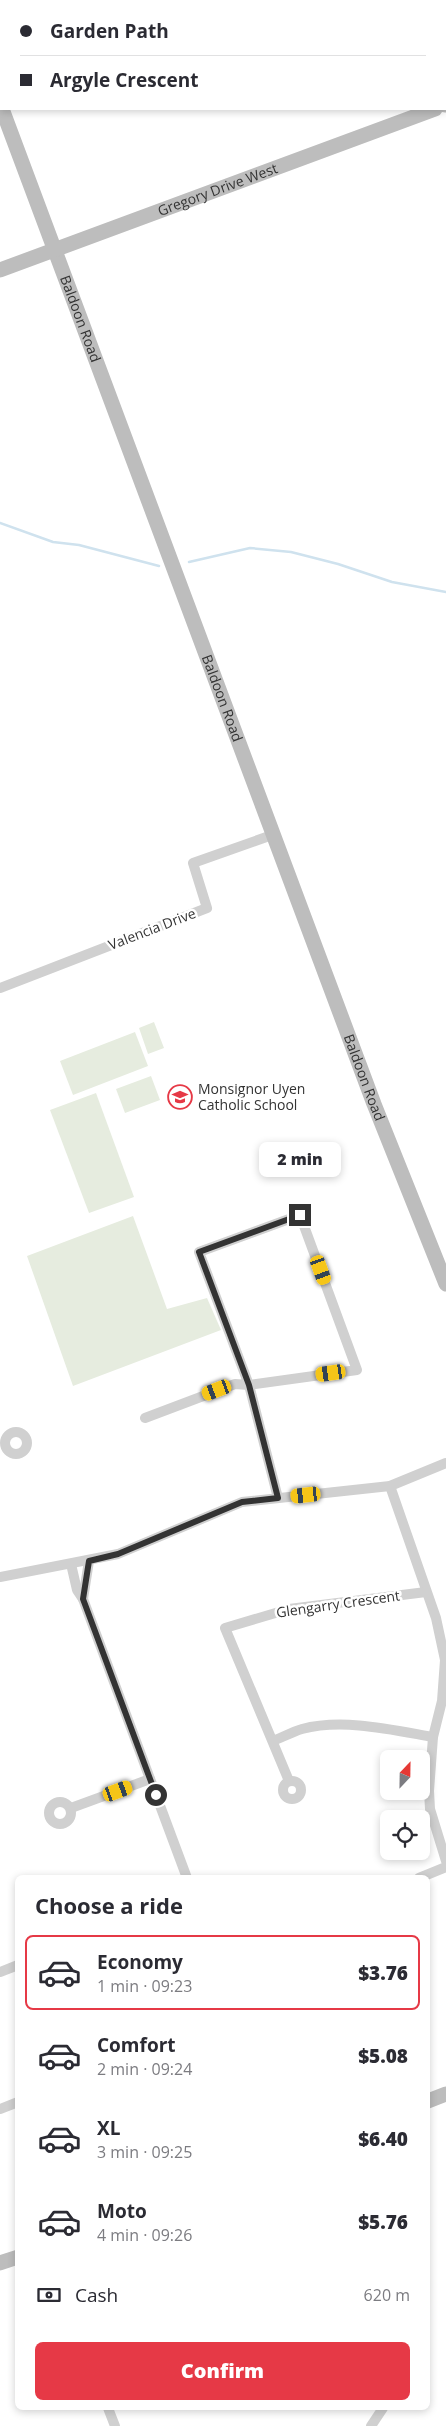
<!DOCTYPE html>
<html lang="en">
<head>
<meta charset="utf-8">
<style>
	body { margin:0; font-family:"Open Sans",sans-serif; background:#f7f7f7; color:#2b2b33; height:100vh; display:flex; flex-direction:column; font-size:19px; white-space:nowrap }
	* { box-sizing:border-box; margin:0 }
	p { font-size:16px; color:#7c7c81 }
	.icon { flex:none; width:28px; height:28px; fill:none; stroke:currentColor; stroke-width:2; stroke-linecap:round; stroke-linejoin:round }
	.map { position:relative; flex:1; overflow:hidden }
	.drawer { position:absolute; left:15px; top:1875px; width:415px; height:535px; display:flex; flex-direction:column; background:#fff; border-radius:8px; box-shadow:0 2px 8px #0003 }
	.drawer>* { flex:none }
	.banner { position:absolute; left:0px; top:0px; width:446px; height:110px; box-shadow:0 2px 8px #0003; display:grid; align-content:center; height:110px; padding:0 20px; background:#fff }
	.needle { width:32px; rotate:22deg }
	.controls { position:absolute; left:380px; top:1750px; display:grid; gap:10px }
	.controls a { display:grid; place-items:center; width:50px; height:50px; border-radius:8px; background:#fff; box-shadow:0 2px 8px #0003; font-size:25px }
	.end { position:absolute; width:22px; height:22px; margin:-11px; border:6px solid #333; background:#fff; box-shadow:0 0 0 2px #fff }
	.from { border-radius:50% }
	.bubble { position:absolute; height:35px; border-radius:8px; background:#fff; box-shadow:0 2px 8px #0003; font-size:16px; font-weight:800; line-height:35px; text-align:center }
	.car { position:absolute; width:15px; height:30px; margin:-15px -8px; border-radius:6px; box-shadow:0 0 4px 1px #0007; background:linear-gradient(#f5c518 24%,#345 0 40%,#f5c518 0 76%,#345 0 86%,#f5c518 0) }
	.banner b { display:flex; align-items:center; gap:18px; height:48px; font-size:19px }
	.banner b+b { border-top:1px solid #e1e1e2 }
	.banner i { width:12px; height:12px; background:#2b2b33 }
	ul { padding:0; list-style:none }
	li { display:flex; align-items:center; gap:15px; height:75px; margin:0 10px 8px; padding:0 10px; border:2px solid transparent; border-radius:8px }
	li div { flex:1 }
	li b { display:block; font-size:19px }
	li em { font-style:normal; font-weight:800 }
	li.current { border-color:#e63946 }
	li>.icon { width:45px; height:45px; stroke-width:1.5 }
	h2 { padding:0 20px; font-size:22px; line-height:60px }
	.pay { display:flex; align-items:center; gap:12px; height:55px; padding:0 20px; font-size:19px }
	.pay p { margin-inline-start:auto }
	.primary-button { display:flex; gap:10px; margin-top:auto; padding:10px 20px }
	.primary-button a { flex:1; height:58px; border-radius:8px; background:#e63946; color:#fff; font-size:20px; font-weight:800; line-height:58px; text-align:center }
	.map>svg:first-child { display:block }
</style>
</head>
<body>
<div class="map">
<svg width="446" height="2426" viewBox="0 0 446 2426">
	<rect width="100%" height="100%" fill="#fff"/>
	<g fill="#e6ecdf">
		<path d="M154 1022 164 1048 148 1054 139 1028Z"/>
		<path d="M135 1032 148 1066 73 1095 60 1061Z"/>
		<path d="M151 1076 160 1100 125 1113 116 1089Z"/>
		<path d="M96 1093 134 1197 89 1213 50 1110Z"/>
		<path d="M133 1216 167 1309 207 1298 221 1330 73 1386 27 1256Z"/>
	</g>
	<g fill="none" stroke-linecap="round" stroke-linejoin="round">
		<g stroke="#cfe2ee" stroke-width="2.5">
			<path d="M0 523 53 542 79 545 159 566"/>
			<path d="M189 562 250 548 291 552 338 564 392 582 446 592"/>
		</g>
		<g stroke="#d0d0d0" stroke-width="10">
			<path d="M0 988 207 908 193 863 275 834"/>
			<path d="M145 1418 235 1384 249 1385 357 1370 300 1215 199 1252 249 1385 278 1498"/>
			<circle cx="16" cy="1443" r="11"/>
			<path d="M390 1486 436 1618 445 1660 442 1701 433 1737 429 1791 430 1809 446 1861"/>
			<path d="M71 1564 77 1590 83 1599 187 1878"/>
			<path d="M0 1577 118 1554 242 1502 390 1486 446 1463"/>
			<path d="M83 1599 89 1561"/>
			<path d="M273 1741C283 1737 292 1732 302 1729 343 1718 393 1730 433 1737"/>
			<path d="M289 1781 225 1628 289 1609 426 1592"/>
			<circle cx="292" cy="1790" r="9"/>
			<circle cx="60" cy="1813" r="11"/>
			<path d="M71 1808 150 1779"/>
			<path d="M419 1878 446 1867"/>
			<path d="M0 1972 18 1965"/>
			<path d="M0 2109 18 2102"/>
			<path d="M108 2408 115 2426"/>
			<path d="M371 2426 383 2408"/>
		</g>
		<g stroke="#bdbdbd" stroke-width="15">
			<path d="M445 105H446"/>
			<path id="s1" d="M2 109 374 1104 446 1284"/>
			<path id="s2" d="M0 270 435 109"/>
			<path d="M428 2101 446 2094"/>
			<path d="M0 2263 18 2257"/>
		</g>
	</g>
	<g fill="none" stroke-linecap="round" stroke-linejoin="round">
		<path stroke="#333" stroke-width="6" d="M156 1795 83 1599 89 1561 118 1554 242 1502 278 1498 249 1385 199 1252 300 1215"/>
	</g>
	<defs>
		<g id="school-ring" transform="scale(1.25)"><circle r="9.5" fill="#fff" stroke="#e63946" stroke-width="1.5"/><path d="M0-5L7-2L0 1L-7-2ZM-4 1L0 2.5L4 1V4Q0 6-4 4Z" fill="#e63946"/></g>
	</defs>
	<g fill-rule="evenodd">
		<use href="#school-ring" x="180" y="1097"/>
	</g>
	<g text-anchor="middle" stroke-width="5" stroke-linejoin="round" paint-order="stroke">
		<g font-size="14" fill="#333" stroke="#fff">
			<text dy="5" stroke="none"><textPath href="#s2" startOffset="232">Gregory Drive West</textPath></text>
			<text dy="5" stroke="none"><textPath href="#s1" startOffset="224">Baldoon Road</textPath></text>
			<text dy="5" stroke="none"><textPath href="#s1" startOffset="629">Baldoon Road</textPath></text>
			<text transform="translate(152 929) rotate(-21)" y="5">Valencia Drive</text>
			<text dy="5" stroke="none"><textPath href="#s1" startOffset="1034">Baldoon Road</textPath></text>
			<text transform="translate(338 1604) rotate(-8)" y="5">Glengarry Crescent</text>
		</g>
		<g font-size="14" fill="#333" stroke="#fff" text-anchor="start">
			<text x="198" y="1094">Monsignor Uyen<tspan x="198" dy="16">Catholic School</tspan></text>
		</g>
	</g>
</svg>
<div class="controls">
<a><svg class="needle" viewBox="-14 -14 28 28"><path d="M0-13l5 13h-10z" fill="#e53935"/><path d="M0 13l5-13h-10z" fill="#7c7c81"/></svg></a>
<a><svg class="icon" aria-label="locate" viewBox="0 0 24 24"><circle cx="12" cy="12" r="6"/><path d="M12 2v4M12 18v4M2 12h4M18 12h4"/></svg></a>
</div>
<i class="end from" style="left:156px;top:1795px"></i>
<i class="end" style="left:300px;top:1215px"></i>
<div class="bubble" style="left:259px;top:1142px;width:82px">2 min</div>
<i class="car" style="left:321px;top:1270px;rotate:160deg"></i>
<i class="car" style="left:331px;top:1373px;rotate:262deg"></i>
<i class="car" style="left:217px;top:1390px;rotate:249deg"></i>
<i class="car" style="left:306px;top:1495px;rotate:264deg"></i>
<i class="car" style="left:118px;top:1791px;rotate:70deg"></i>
<div class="banner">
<b><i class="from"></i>Garden Path</b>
<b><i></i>Argyle Crescent</b>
</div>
<section class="drawer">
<h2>Choose a ride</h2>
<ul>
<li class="current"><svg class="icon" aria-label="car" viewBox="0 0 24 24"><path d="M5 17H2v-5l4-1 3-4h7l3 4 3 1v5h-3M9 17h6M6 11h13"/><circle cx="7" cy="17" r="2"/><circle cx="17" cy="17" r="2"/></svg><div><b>Economy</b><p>1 min · 09:23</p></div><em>$3.76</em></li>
<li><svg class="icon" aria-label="car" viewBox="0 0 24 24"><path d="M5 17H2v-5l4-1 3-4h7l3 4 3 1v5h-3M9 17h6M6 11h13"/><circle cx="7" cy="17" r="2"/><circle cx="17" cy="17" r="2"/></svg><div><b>Comfort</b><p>2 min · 09:24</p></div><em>$5.08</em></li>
<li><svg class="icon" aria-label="car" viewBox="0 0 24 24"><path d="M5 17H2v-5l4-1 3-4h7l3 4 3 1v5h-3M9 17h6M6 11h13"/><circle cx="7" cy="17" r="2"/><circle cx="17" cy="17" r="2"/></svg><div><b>XL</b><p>3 min · 09:25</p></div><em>$6.40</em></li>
<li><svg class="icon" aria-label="car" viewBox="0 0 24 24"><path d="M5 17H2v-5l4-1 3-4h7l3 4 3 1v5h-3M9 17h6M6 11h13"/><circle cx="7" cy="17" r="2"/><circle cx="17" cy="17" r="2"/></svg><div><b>Moto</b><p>4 min · 09:26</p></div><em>$5.76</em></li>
</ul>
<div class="pay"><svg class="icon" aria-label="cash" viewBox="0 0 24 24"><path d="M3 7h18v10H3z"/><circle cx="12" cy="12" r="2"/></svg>Cash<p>620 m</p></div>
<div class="primary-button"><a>Confirm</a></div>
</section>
</div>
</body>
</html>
